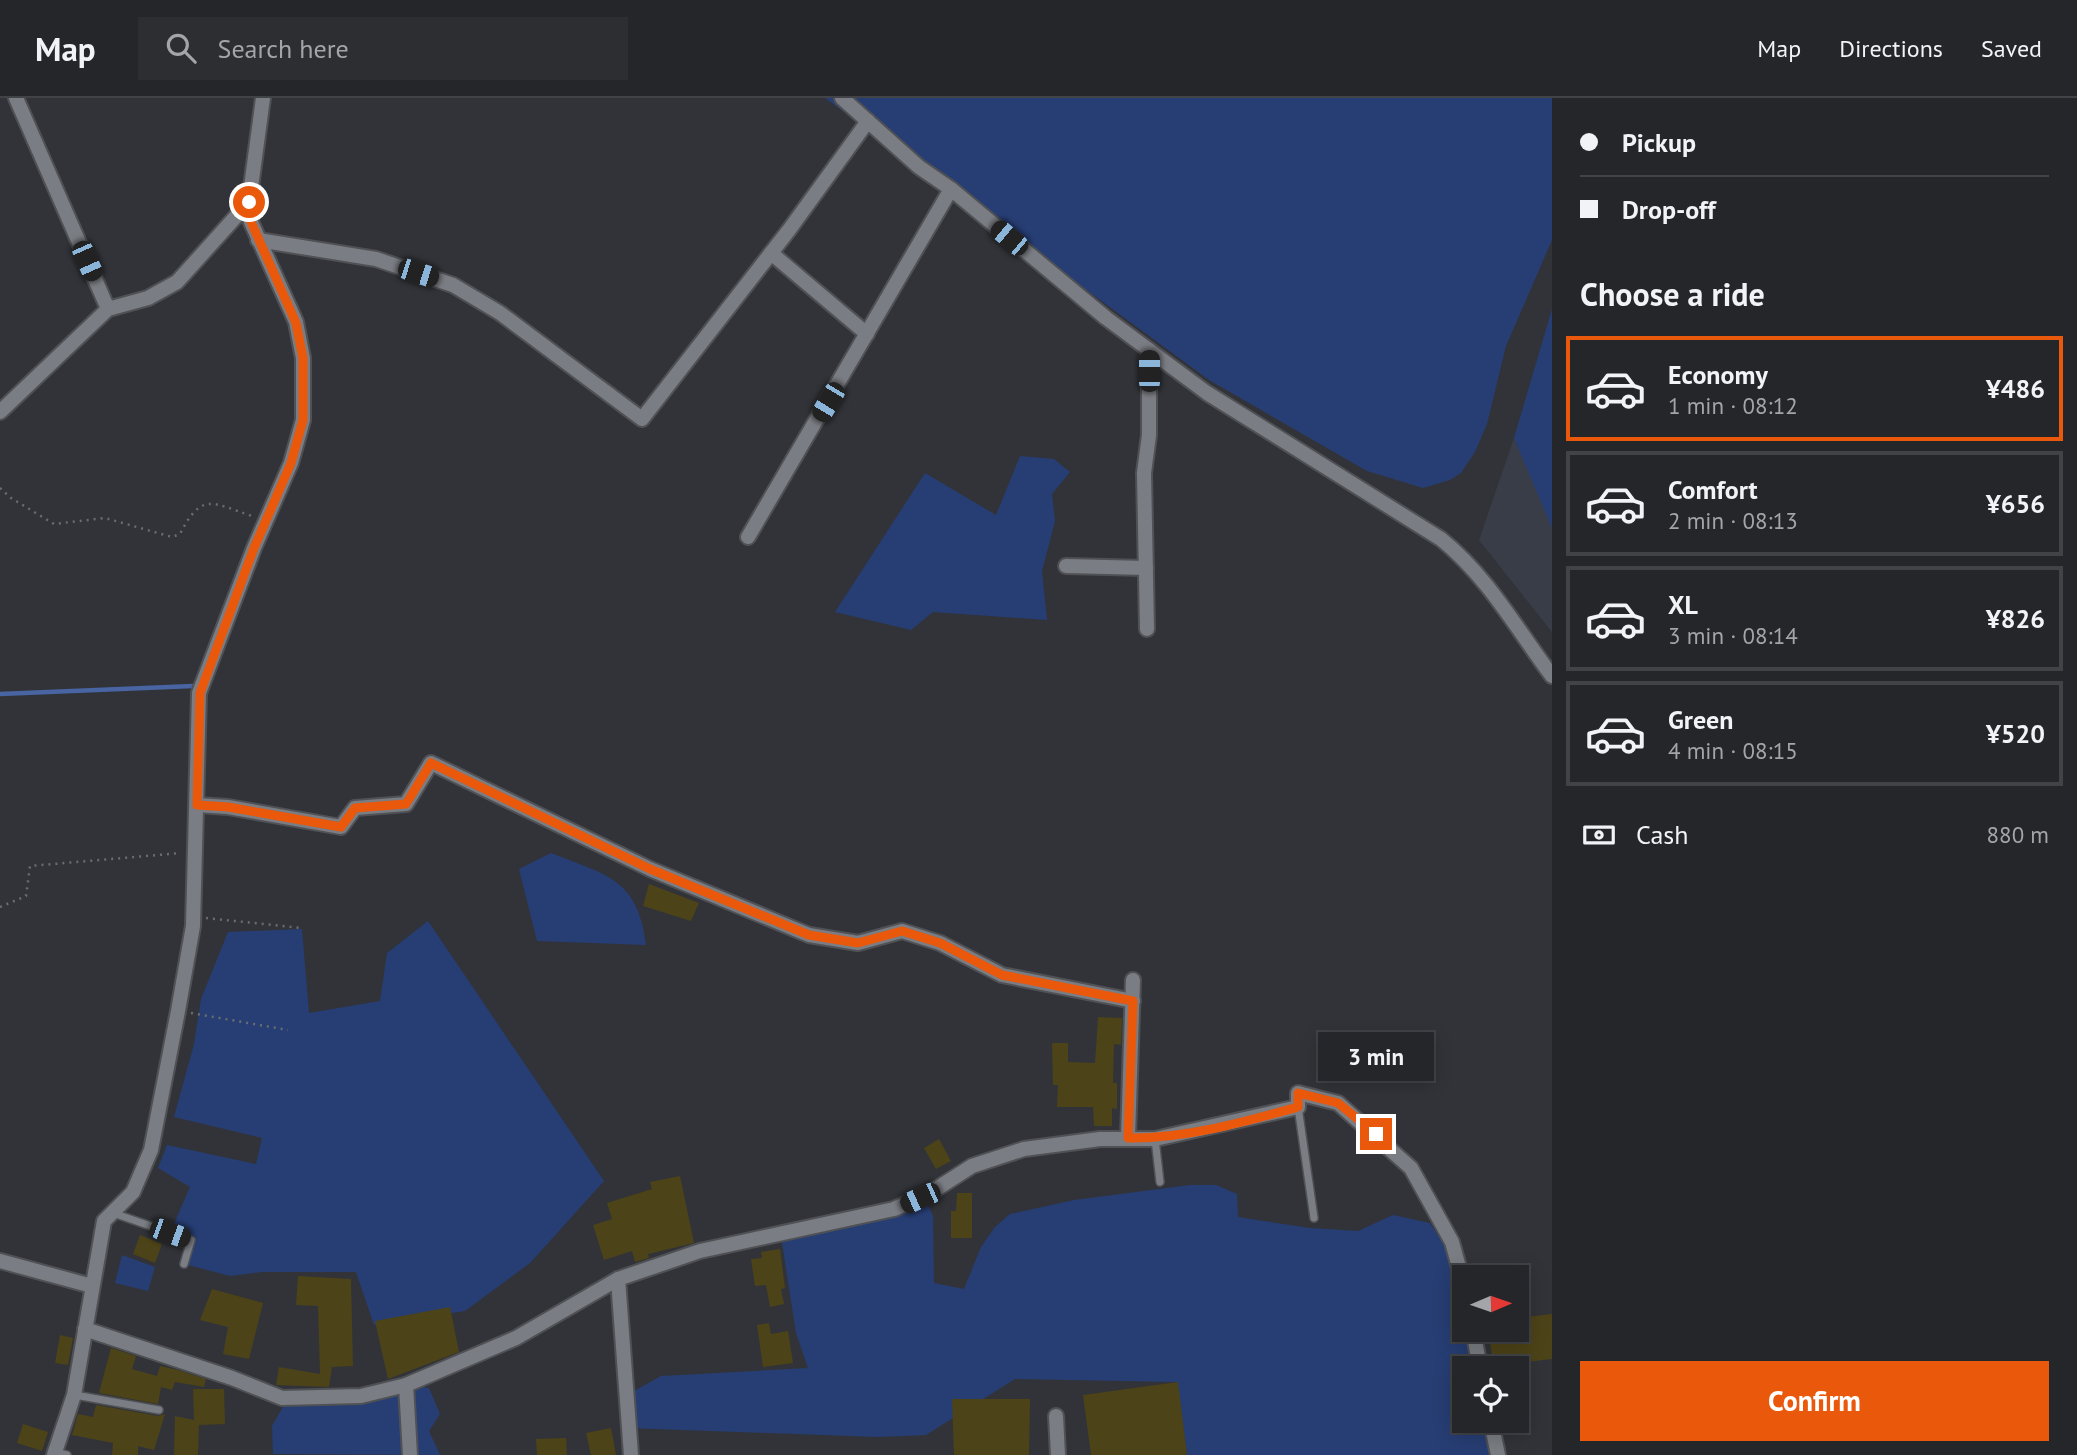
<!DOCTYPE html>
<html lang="en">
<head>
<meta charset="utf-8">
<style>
	body { margin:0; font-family:"PT Sans",sans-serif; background:#2d2e32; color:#f1f3f6; height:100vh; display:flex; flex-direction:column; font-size:26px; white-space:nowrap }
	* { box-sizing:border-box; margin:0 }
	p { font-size:23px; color:#a3a5a8 }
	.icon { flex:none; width:38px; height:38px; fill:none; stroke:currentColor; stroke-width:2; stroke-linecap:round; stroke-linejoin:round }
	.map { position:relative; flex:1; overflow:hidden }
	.details { display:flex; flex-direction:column; background:#25262a; width:525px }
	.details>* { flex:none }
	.banner { display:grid; align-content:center; height:154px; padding:0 28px; background:#25262a }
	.needle { width:46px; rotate:88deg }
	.controls { position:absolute; left:1452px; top:1167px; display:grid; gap:14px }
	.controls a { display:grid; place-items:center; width:77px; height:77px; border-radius:0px; background:#25262a; box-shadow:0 4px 18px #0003,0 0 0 2px #424347; font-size:35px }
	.end { position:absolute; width:32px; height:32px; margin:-16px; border:9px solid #ea580c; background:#fff; box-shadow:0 0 0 4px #fff }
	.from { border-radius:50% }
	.bubble { position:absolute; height:49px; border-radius:0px; background:#25262a; box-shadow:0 4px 18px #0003,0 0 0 2px #424347; font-size:23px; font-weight:700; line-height:49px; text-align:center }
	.car { position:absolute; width:21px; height:42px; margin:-21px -10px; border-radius:9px; box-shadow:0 0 5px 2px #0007; background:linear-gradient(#222 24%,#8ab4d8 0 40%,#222 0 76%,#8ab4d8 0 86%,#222 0) }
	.banner b { display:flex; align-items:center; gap:24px; height:66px; font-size:26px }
	.banner b+b { border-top:2px solid #424347 }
	.banner i { width:18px; height:18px; background:#f1f3f6 }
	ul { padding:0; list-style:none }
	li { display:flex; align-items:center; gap:21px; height:105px; margin:0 14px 10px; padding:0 14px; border:4px solid #424347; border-radius:0px }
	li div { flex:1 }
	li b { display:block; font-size:26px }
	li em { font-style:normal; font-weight:700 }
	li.on { border-color:#ea580c }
	li>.icon { width:63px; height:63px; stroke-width:1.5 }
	h2 { padding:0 28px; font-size:32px; line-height:84px }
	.pay { display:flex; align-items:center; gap:18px; height:77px; padding:0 28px; font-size:26px }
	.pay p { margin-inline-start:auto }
	.primary-button { display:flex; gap:14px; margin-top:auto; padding:14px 28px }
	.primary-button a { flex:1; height:80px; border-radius:0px; background:#ea580c; color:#fff; font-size:28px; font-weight:700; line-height:80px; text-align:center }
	header { display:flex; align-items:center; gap:42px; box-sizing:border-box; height:98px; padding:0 35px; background:#25262a; border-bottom:2px solid #424347 }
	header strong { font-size:33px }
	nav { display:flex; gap:38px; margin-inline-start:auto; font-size:24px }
	.search { width:490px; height:63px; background:#2d2e32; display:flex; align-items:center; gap:18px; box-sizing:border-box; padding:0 24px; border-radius:0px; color:#a3a5a8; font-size:26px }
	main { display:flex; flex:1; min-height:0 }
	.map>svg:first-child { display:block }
</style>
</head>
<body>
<header>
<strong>Map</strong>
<div class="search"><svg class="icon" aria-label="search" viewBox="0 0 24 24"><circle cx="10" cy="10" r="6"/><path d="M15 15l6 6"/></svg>Search here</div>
<nav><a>Map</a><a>Directions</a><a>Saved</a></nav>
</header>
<main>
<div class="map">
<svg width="1552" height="1357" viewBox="0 0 1552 1357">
	<rect width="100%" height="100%" fill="#313338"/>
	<path fill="#383d47" d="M1552 229V534L1479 442Z"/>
	<g fill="#273e74">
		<path d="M825 0H1552V142L1506 248 1487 326 1475 354 1461 375 1450 382 1423 390 1367 373 1209 282Z"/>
		<path d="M1552 211V430L1514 340Z"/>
		<path d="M1020 358 1054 361 1070 374 1052 396 1055 423 1042 473 1047 522 933 514 911 532 835 514 925 375 996 417Z"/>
		<path d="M551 755C606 777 638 780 646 847L537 843 519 771Z"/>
		<path d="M428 823 604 1083 530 1165 465 1213 374 1227 356 1174H262L230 1178 184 1166 191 1142 170 1135 190 1089 158 1070 167 1047 256 1066 262 1040 174 1019 194 946 201 901 228 834 302 831 309 915 380 903 387 855Z"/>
		<path d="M1190 1087H1216L1237 1096 1238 1119 1310 1130 1358 1133 1393 1117 1430 1125C1460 1170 1465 1178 1465 1232H1473L1481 1270H1465V1323H1491L1498 1357H1187L1177 1284 1015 1281 926 1337 878 1339 629 1330 627 1297 661 1278 808 1270 796 1235 781 1138 894 1111 928 1107 933 1118 934 1185 964 1191 981 1149 995 1129 1010 1116 1074 1102Z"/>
		<path d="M122 1157 155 1169 148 1193 115 1185Z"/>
		<path d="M406 1287 429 1290 440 1316 429 1333 440 1357 273 1356 272 1328 288 1300Z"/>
	</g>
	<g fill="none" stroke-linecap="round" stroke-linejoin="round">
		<path stroke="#4964a2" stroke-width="4.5" d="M0 596 193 588"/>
	</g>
	<g fill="#4d4318">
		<path d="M649 786 699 805 691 823 643 808Z"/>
		<path d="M1098 919 1122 920 1121 947 1114 946 1113 985H1117V1011L1112 1010V1028H1094L1093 1009H1057L1058 987H1053L1052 945H1068V964L1095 965Z"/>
		<path d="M939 1041 951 1063 936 1071 924 1050Z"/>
		<path d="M680 1078 694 1145 648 1156 649 1160 635 1164 632 1153 604 1162 593 1127 612 1121 607 1105 652 1091 650 1084Z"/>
		<path d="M957 1095H972V1140H951V1113H956Z"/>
		<path d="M140 1137 162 1146 155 1165 133 1156Z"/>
		<path d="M780 1151 785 1190 781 1191 784 1206 770 1209 766 1187 755 1188 751 1161 762 1160 761 1154Z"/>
		<path d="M298 1178 351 1181 353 1268 332 1269 329 1289 276 1287 279 1269 320 1276 318 1208 296 1207Z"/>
		<path d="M212 1191 263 1205 249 1261 223 1256 228 1229 200 1222Z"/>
		<path d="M450 1209 459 1254 388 1281 375 1223Z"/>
		<path d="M1552 1216V1261L1493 1268 1489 1232H1517V1220Z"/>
		<path d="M769 1225 771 1236 788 1233 793 1265 763 1269 757 1227Z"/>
		<path d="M60 1237 73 1240 68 1267 55 1265Z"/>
		<path d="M111 1250 136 1258 132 1271 157 1278 160 1268 178 1272 206 1281 204 1289 175 1284 172 1292 161 1289 158 1306 99 1295Z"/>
		<path d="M1178 1284 1187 1357H1091L1083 1297Z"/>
		<path d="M193 1291H224L225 1326 199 1327 198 1357H174L175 1318 194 1322Z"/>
		<path d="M952 1301H1030L1029 1357H954Z"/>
		<path d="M96 1307 158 1318 165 1316 154 1352 138 1348V1357H112L113 1345 72 1337 78 1316 93 1319Z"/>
		<path d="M23 1326 48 1334 42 1353 17 1345Z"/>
		<path d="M611 1330 616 1357H591L586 1335Z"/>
		<path d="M566 1340 567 1357H537L536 1341Z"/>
	</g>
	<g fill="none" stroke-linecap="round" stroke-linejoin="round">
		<g stroke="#4f5155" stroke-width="10">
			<g id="service">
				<path d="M1298 1009 1314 1120"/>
				<path d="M1155 1041 1160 1084"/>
				<path d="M113 1115 191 1142 184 1166"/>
				<path d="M75 1297 159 1312"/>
				<path d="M55 1354 67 1357"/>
			</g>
		</g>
		<g stroke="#4f5155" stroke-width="18">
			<g id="minor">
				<path d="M16 0 108 211"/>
				<path d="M842 0 919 69 951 91 1106 220 1207 295 1441 441C1488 479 1516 530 1552 578"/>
				<path d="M258 142 376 161 453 187 500 215 642 321 789 132 868 23"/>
				<path d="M771 155 867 236"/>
				<path d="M0 314 108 211 148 200 177 184 249 104"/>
				<path d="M748 439 951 91"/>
				<path d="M1066 468 1146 470"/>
				<path d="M1147 531 1144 375 1149 337V252"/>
				<path d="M197 707 228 709 341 729 355 710 406 706 431 665 650 771 809 837 858 845 902 833 940 845 1002 877 1133 903"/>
				<path d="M1128 1040 1133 882"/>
				<path d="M0 1163 92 1188"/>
				<path d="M618 1181 631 1357"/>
				<path d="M85 1231 232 1280 282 1300 361 1298 406 1287 516 1240 618 1181 700 1153 894 1111 930 1095 972 1068 1024 1051 1100 1041H1155L1298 1009V995L1338 1005 1411 1070 1452 1144 1465 1191"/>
				<path d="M1473 1232 1480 1270"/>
				<path d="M406 1287 410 1357"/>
				<path d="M1056 1318 1058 1357"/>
				<path d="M1491 1323 1498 1357"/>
				<path d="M54 1357 74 1297 104 1123 133 1094 151 1052 178 913 193 828 199 595 254 450 291 365 303 322V260L296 224 251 124 249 104 263 0"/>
			</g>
		</g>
		<g stroke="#6a6c70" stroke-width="2.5" stroke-dasharray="2 5" stroke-linecap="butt">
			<path d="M0 390 11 400 54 426 105 420 172 439 180 436C202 393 212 405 252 418"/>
			<path d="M0 809 26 798 30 768 181 755"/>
			<path d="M206 820 302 830"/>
			<path d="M191 915 288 932"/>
		</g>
		<use href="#service" stroke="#7a7d83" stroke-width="7"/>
		<use href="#minor" stroke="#7a7d83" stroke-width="14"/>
	</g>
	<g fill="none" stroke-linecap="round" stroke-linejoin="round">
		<path stroke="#ea580c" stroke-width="9" d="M249 104 251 124 296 225 303 260V322L291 365 254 450 200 595 197 707 228 709 341 729 355 710 406 706 431 665 650 771 809 837 858 845 902 833 940 845 1002 877 1133 903 1128 1040C1184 1041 1244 1024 1298 1009V995L1338 1005 1376 1036"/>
	</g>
</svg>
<div class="controls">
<a><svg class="needle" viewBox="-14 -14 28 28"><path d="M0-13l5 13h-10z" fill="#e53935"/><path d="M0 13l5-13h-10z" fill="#a3a5a8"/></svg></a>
<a><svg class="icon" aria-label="locate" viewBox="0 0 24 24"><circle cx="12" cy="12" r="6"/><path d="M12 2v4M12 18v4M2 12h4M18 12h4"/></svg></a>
</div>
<i class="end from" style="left:249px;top:104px"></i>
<i class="end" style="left:1376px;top:1036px"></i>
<div class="bubble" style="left:1318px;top:934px;width:116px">3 min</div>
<i class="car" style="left:1009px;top:140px;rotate:310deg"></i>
<i class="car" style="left:87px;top:163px;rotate:156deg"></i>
<i class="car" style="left:418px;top:175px;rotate:108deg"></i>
<i class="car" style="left:1149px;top:273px;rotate:0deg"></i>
<i class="car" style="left:828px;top:304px;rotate:211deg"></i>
<i class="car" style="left:920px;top:1100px;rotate:246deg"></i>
<i class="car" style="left:170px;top:1135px;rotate:110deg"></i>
</div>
<section class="details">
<div class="banner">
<b><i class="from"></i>Pickup</b>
<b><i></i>Drop-off</b>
</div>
<h2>Choose a ride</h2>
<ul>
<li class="on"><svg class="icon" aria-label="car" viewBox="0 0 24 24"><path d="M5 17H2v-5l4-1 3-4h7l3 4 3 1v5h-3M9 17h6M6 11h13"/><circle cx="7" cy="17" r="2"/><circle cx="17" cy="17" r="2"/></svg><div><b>Economy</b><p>1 min · 08:12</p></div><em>¥486</em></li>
<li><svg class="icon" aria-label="car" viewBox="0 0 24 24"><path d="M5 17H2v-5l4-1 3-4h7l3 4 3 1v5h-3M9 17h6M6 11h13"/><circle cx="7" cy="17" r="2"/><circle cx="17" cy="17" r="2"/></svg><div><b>Comfort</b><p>2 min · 08:13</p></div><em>¥656</em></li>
<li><svg class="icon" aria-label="car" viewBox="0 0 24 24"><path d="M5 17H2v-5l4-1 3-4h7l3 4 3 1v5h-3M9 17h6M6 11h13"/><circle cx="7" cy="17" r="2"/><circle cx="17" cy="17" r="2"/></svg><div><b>XL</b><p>3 min · 08:14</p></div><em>¥826</em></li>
<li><svg class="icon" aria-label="car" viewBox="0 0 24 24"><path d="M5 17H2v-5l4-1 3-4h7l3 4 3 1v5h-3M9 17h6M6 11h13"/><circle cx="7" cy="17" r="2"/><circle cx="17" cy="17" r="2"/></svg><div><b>Green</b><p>4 min · 08:15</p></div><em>¥520</em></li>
</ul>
<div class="pay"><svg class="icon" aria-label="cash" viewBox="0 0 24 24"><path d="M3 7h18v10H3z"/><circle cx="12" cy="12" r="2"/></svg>Cash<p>880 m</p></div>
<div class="primary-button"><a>Confirm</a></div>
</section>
</main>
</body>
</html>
